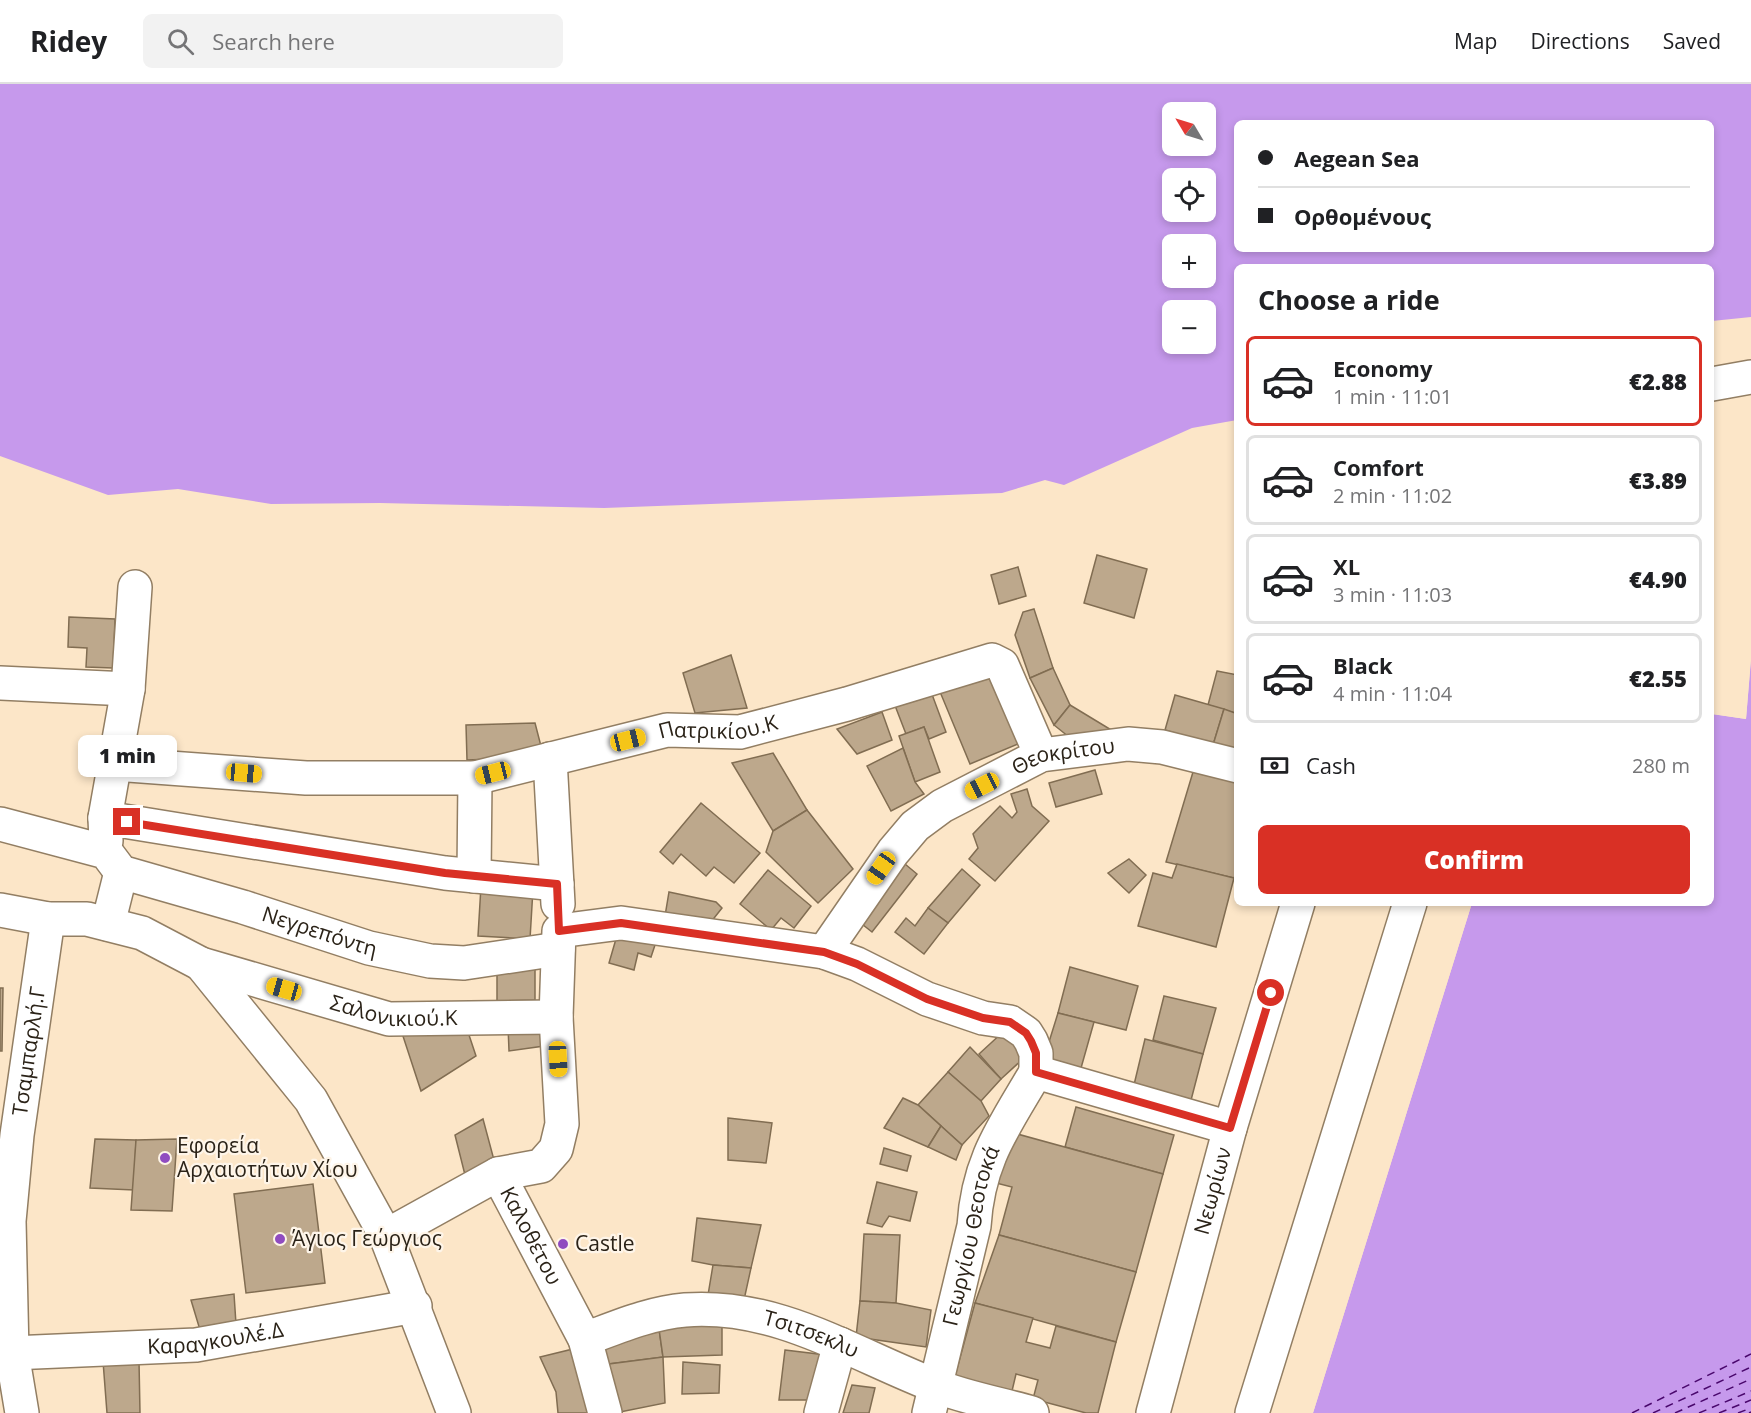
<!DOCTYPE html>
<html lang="en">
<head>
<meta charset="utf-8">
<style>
	body { margin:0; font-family:"Open Sans",sans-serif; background:#f2f2f2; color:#202124; height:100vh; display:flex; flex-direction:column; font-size:22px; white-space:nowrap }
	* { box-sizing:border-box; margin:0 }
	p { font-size:20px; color:#757577 }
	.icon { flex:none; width:33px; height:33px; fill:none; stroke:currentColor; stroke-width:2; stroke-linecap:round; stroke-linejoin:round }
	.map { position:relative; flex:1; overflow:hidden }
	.drawer { position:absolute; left:1234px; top:180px; width:480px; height:642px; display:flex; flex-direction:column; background:#fff; border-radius:9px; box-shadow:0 3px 9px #0003 }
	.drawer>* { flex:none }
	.hud { position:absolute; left:1234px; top:36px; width:480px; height:132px; border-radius:9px; box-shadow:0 3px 9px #0003; display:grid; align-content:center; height:132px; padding:0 24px; background:#fff }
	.needle { width:39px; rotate:308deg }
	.controls { position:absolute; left:1162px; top:18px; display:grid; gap:12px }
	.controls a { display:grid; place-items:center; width:54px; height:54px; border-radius:9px; background:#fff; box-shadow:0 3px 9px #0003; font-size:30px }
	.end { position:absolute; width:27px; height:27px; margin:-14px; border:8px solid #d93025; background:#fff; box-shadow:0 0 0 3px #fff }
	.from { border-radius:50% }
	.bubble { position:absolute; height:42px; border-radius:9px; background:#fff; box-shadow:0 3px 9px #0003; font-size:20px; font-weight:800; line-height:42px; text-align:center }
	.car { position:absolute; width:18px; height:36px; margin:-18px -9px; border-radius:8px; box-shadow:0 0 4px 2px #0007; background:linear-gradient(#f5c518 24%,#345 0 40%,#f5c518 0 76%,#345 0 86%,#f5c518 0) }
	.hud b { display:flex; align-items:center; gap:21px; height:57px; font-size:22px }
	.hud b+b { border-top:2px solid #e0e0e0 }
	.hud i { width:15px; height:15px; background:#202124 }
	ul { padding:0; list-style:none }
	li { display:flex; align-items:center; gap:18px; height:90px; margin:0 12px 9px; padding:0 12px; border:3px solid #e0e0e0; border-radius:9px }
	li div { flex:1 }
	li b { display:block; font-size:22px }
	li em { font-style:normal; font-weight:800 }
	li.current { border-color:#d93025 }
	li>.icon { width:54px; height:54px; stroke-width:1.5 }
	h2 { padding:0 24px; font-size:27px; line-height:72px }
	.pay { display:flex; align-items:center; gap:15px; height:66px; padding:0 24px; font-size:22px }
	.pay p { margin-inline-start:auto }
	.button { display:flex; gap:12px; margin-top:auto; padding:12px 24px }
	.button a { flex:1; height:69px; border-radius:9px; background:#d93025; color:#fff; font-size:24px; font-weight:800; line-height:69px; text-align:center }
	header { display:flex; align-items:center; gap:36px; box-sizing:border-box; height:84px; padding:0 30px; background:#fff; border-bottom:2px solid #e0e0e0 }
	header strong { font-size:28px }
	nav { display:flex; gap:33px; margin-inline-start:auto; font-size:21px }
	.search { width:420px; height:54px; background:#f2f2f2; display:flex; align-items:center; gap:15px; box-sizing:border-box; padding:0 21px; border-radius:9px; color:#757577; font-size:22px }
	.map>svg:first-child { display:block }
</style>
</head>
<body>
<header>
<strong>Ridey</strong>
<div class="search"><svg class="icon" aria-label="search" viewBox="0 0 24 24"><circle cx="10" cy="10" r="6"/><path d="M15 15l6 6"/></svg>Search here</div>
<nav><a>Map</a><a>Directions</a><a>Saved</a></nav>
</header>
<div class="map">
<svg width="1751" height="1329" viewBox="0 0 1751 1329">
	<rect width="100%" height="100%" fill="#fce6c8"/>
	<g fill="#c699ec" fill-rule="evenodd">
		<path d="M0 0H1751V233L1712 237V183H1238L1237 336 1192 344 1064 401 1045 396 1002 409 604 424 380 419 271 420 178 405 108 411 0 372ZM1173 28H1206V62H1173ZM1238 39H1712V165H1238ZM1173 94H1206V128H1173ZM1173 160H1206V194H1173ZM1173 226H1206V260H1173Z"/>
		<path d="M1751 576V1329H1313L1472 819H1712V630L1746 635Z"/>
	</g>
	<g fill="#fce6c8">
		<path d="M1751 573 1746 635 1712 630V627L1743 632 1748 576Z"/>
		<path d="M1469 819H1472L1313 1329H1310Z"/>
	</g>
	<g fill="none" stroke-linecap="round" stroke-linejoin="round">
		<g stroke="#49076c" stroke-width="1.5" stroke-dasharray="8 6" stroke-linecap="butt">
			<path d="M1632 1329 1751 1270"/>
			<path d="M1653 1329 1751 1283"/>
			<path d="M1675 1329 1751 1295"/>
			<path d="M1699 1329 1751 1307"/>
			<path d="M1719 1329 1751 1316"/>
			<path d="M1738 1329 1751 1324"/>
			<path d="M1749 1329 1751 1328"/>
		</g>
	</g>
	<g fill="#bda88c" stroke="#816d52" stroke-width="1.5">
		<path d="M1097 471 1147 485 1134 534 1084 519Z"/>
		<path d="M1018 483 1026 512 999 520 991 491Z"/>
		<path d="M1034 525 1053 584 1030 594 1015 551 1023 528Z"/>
		<path d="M69 533 115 535 113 584 86 583 87 564 68 563Z"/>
		<path d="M731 571 747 624 695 629 683 589Z"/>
		<path d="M986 583 1018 660 970 680 938 603Z"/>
		<path d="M1053 584 1070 621 1054 641 1030 594Z"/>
		<path d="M1217 587 1238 591V630L1208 621Z"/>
		<path d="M930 605 946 648 929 655 924 643 906 650 894 619Z"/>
		<path d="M1175 611 1224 625 1213 661 1165 646Z"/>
		<path d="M1070 621 1113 647 1074 657 1054 641Z"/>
		<path d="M1224 625 1238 630V672L1213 661Z"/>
		<path d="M882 628 892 656 857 670 837 645Z"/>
		<path d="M535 639 542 666 518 674 467 676 466 641Z"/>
		<path d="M924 643 940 688 915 698 899 652Z"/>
		<path d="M903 664 915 698 924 710 891 727 867 682Z"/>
		<path d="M773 669 807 726 773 747 732 679Z"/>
		<path d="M1196 678 1238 689V784L1234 794 1166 778Z"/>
		<path d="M1095 686 1102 710 1056 723 1049 699Z"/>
		<path d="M1027 705 1032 722 1049 737 995 797 969 775 978 764 973 750 1000 722 1012 734 1017 728 1011 710Z"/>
		<path d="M701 719 760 769 734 799 714 783 706 792 681 770 673 780 660 768Z"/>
		<path d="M807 726 853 785 818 819 766 768 773 747Z"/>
		<path d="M899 775 917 790 872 848 853 833Z"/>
		<path d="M1129 775 1146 791 1129 809 1108 789Z"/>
		<path d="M1177 780 1234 794 1216 863 1138 842 1153 789 1172 794Z"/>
		<path d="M962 785 980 801 948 839 928 824Z"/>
		<path d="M768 786 811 822 794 844 781 834 771 846 740 820Z"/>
		<path d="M481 802 533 805 530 855 478 852Z"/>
		<path d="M669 808 716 818 722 824 707 843 664 838Z"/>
		<path d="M928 824 948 839 924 870 895 848 906 834 915 842Z"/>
		<path d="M618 848 656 858 651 873 638 869 634 886 609 879Z"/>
		<path d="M535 876V916L497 917V877Z"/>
		<path d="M1070 883 1138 902 1126 946 1058 929Z"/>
		<path d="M0 904H3L2 967H0Z"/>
		<path d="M1164 912 1216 924 1203 970 1153 956Z"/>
		<path d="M1058 929 1094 938 1081 984 1044 974Z"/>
		<path d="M465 939 476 972 421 1007 400 943Z"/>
		<path d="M508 942H543L544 962 509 967Z"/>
		<path d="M1004 947 1026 972 1001 995 979 970Z"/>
		<path d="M1145 955 1203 970 1190 1020 1133 1005Z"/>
		<path d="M970 963 1001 995 981 1017 948 988Z"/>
		<path d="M948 988 981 1017 989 1032 962 1061 918 1021Z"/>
		<path d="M903 1014 918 1021 941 1042 928 1063 884 1044Z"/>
		<path d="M1076 1023 1174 1051 1163 1090 1065 1063Z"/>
		<path d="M728 1034 772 1039 766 1079 728 1076Z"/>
		<path d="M483 1035 494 1076 465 1091 455 1051Z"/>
		<path d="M941 1042 962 1061 956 1076 928 1063Z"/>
		<path d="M1010 1048 1163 1090 1136 1188 999 1151 1012 1103 996 1099Z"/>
		<path d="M95 1055 136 1056 134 1106 90 1104Z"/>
		<path d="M177 1055 172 1127 131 1126 136 1056Z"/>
		<path d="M884 1064 911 1072 907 1087 880 1080Z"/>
		<path d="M877 1098 917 1108 910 1137 889 1132 882 1143 867 1139Z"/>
		<path d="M313 1100 325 1199 246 1209 234 1110Z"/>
		<path d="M697 1134 761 1141 751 1184 713 1181 692 1177Z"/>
		<path d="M864 1150 900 1151 896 1219 860 1217Z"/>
		<path d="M999 1151 1136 1188 1116 1258 975 1219Z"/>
		<path d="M713 1181 751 1184 744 1216 708 1211Z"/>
		<path d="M234 1210 236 1240 200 1246 191 1216Z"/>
		<path d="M860 1217 896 1219 931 1226 926 1263 856 1253Z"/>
		<path d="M975 1219 1033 1234 1026 1258 1050 1264 1056 1242 1116 1258 1098 1329H1086L1033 1315 1038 1296 1016 1290 1012 1307 955 1292Z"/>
		<path d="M658 1238 663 1273 601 1281 597 1259Z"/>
		<path d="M658 1238 722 1239V1271L663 1273Z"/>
		<path d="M573 1265 589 1329H558L556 1308 540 1273Z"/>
		<path d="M785 1266 826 1271 815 1316H779Z"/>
		<path d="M663 1273 665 1319 615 1329 601 1281Z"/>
		<path d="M103 1277H139L140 1329H107Z"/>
		<path d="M683 1278 720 1281 719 1309 682 1310Z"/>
		<path d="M852 1301 875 1304 869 1329H843Z"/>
	</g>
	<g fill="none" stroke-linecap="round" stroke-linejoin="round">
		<g stroke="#927e63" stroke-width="36">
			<g id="minor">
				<path d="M1712 300 1751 293"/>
				<path d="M0 599 128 605"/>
				<path d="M550 675 558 820"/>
				<path id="s1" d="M115 680 306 694H475L667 646 740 648 847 620 992 576 1002 581 1041 671"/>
				<path d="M105 734 445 789 557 800"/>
				<path id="s2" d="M0 740 106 768 121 788 243 823 369 864 430 877 464 879 558 865"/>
				<path d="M106 757 105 734 128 605 135 503"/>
				<path d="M474 792 475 694"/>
				<path id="s3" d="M0 826 48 835H87L142 849 201 880 389 935 556 933"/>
				<path d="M108 840 121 788"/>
				<path id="s4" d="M824 868 893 768 915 742 942 722 1041 671 1128 660 1162 663 1238 682"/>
				<path d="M201 880 311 1016 386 1152 454 1329"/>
				<path d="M1036 988 1230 1044"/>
				<path id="s5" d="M498 1090 585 1255 605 1329"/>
				<path d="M386 1152 498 1090 541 1082 556 1065 562 1040 556 933 559 847 621 839 824 868 857 880 927 915 983 934 1010 938 1026 949 1031 957 1036 969V988"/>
				<path id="s6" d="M585 1255C618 1243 650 1229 685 1226 777 1219 853 1270 936 1302 966 1314 1001 1320 1032 1329"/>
				<path id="s7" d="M12 1269 196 1261 415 1222"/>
				<path id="s8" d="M22 1329 12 1269 9 1137 17 1051 48 835"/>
				<path d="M821 1329 840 1260"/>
				<path id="s9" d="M929 1329 974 1142C978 1076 1004 1043 1036 988"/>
				<path id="s10" d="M1153 1329 1230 1044 1298 819"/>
				<path d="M1252 1329 1410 819"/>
			</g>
		</g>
		<use href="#minor" stroke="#fff" stroke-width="33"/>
	</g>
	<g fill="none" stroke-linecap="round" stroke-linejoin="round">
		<path stroke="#d93025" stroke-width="8" d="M127 738 445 789 557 800 559 847 621 839 824 868 857 880 927 915 983 934 1010 938 1026 949 1031 957 1036 969V988L1230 1044 1271 909"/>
	</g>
	<g fill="#904cc0" stroke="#fef5e9" stroke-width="2">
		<circle cx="165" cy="1074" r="6"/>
		<circle cx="280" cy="1155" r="6"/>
		<circle cx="563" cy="1160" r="6"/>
	</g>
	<g text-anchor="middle" stroke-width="4.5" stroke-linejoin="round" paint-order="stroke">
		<g font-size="21" fill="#2b2318" stroke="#fef5e9">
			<text dy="7" stroke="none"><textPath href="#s1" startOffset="610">Πατρικίου.Κ</textPath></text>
			<text dy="7" stroke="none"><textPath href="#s4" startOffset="322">Θεοκρίτου</textPath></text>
			<text dy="7" stroke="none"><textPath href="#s2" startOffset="342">Νεγρεπόντη</textPath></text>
			<text dy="7" stroke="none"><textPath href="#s3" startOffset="411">Σαλονικιού.Κ</textPath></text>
			<text dy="7" stroke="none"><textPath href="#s8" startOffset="364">Τσαμπαρλή.Γ</textPath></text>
			<text dy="7" stroke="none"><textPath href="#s10" startOffset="230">Νεωρίων</textPath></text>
			<text dy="7" stroke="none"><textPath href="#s5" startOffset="70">Καλοθέτου</textPath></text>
			<text dy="7" stroke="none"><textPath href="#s9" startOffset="182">Γεωργίου Θεοτοκά</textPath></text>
			<text dy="7" stroke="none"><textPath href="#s6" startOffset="234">Τσιτσεκλυ</textPath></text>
			<text dy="7" stroke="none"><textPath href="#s7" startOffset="204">Καραγκουλέ.Δ</textPath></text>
		</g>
		<g font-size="21" fill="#2b2318" stroke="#fef5e9" text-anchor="start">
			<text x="177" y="1069">Εφορεία<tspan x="177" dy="24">Αρχαιοτήτων Χίου</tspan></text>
			<text x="292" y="1162">Άγιος Γεώργιος</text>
			<text x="575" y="1167">Castle</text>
		</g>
	</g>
</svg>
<div class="controls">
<a><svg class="needle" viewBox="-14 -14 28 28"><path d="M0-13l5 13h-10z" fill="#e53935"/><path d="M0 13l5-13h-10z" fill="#757577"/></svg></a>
<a><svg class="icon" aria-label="locate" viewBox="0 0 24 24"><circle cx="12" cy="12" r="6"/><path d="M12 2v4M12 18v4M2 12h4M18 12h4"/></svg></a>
<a>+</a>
<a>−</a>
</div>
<i class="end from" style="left:1271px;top:909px"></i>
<i class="end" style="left:127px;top:738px"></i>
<div class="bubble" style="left:78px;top:651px;width:99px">1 min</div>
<i class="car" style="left:628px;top:656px;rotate:76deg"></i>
<i class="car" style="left:244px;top:689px;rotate:95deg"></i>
<i class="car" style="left:493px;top:689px;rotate:256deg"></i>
<i class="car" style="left:982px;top:702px;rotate:243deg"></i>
<i class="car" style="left:881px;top:784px;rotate:215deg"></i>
<i class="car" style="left:284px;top:905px;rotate:286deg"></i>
<i class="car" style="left:558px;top:975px;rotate:177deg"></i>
<div class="hud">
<b><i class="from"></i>Aegean Sea</b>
<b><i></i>Ορθομένους</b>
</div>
<section class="drawer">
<h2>Choose a ride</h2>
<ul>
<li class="current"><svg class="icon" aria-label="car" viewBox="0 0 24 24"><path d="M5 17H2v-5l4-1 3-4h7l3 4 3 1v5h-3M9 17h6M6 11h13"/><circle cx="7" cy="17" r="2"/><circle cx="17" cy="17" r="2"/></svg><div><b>Economy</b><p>1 min · 11:01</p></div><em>€2.88</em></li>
<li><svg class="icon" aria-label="car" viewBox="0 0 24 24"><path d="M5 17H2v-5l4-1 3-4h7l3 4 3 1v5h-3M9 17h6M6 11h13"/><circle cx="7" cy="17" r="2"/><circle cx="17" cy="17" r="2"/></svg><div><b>Comfort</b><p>2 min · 11:02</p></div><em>€3.89</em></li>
<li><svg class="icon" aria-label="car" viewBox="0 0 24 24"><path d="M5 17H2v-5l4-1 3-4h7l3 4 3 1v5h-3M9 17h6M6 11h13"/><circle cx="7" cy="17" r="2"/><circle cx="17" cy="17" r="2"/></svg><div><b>XL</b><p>3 min · 11:03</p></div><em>€4.90</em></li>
<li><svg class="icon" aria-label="car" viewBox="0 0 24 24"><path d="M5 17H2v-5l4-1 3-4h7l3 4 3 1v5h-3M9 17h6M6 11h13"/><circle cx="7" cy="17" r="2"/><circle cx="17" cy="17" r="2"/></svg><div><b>Black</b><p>4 min · 11:04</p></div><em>€2.55</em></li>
</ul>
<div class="pay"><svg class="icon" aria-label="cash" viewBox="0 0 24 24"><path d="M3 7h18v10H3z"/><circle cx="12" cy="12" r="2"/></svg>Cash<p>280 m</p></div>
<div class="button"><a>Confirm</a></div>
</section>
</div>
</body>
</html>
